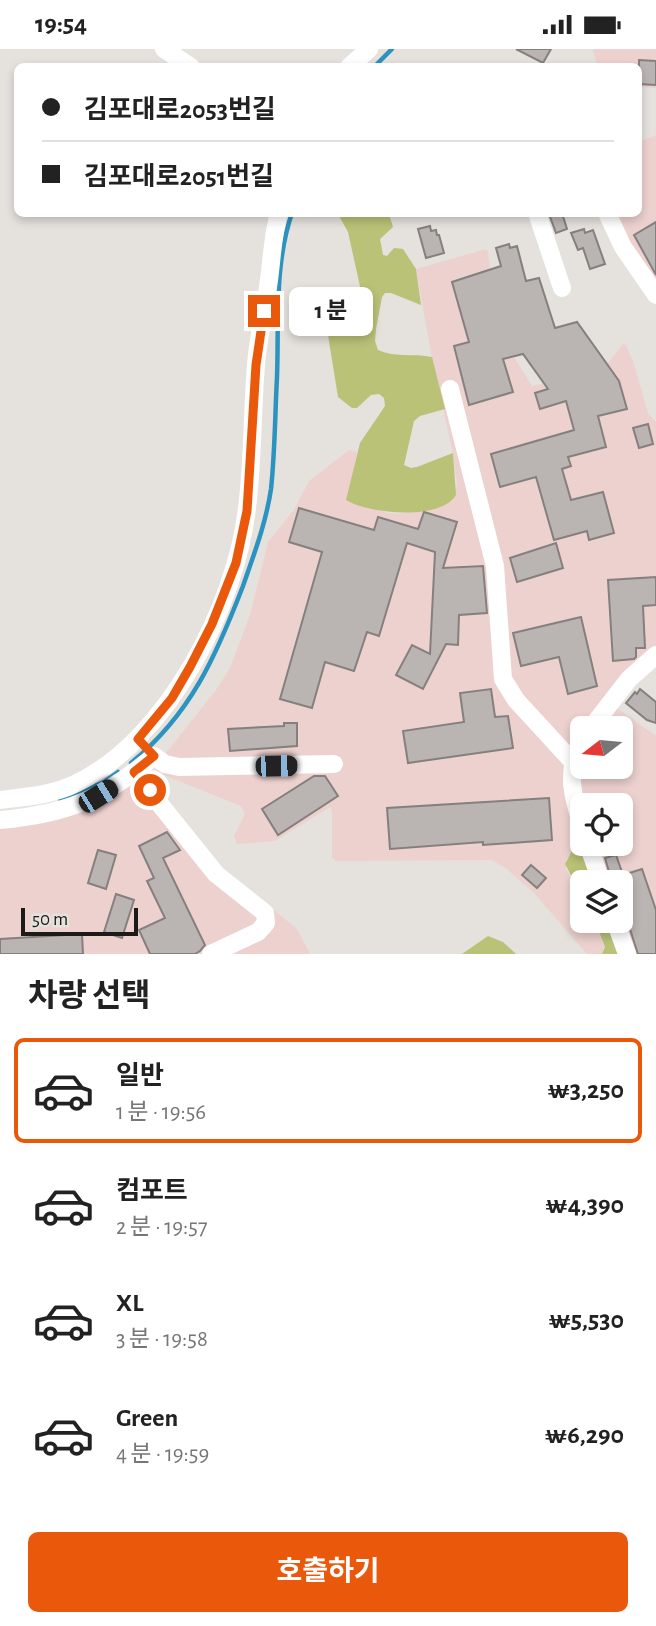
<!DOCTYPE html>
<html lang="ko">
<head>
<meta charset="utf-8">
<style>
	body { margin:0; font-family:"Alegreya Sans","Noto Sans KR",sans-serif; background:#f6f6f6; color:#222; height:100vh; display:flex; flex-direction:column; font-size:26px; white-space:nowrap }
	* { box-sizing:border-box; margin:0 }
	p { font-size:23px; color:#767676 }
	.icon { flex:none; width:38px; height:38px; fill:none; stroke:currentColor; stroke-width:2; stroke-linecap:round; stroke-linejoin:round }
	.map { position:relative; height:905px; overflow:hidden }
	.side { display:flex; flex-direction:column; background:#fff; flex:1 }
	.side>* { flex:none }
	.banner { position:absolute; left:14px; top:14px; width:628px; height:154px; border-radius:10px; box-shadow:0 4px 10px #0003; display:grid; align-content:center; height:154px; padding:0 28px; background:#fff }
	.needle { width:46px; rotate:254deg }
	.fabs { position:absolute; left:570px; top:667px; display:grid; gap:14px }
	.fabs a { display:grid; place-items:center; width:63px; height:63px; border-radius:10px; background:#fff; box-shadow:0 4px 10px #0003; font-size:35px }
	.scale { position:absolute; left:21px; bottom:18px; width:117px; box-sizing:border-box; padding-left:7px; border:4px solid #1c1b19; border-top:0; font-size:19px; line-height:24px; white-space:nowrap; color:#1c1b19; -webkit-text-stroke:5px #e5e1dd; paint-order:stroke }
	.end { position:absolute; width:32px; height:32px; margin:-16px; border:9px solid #ea580c; background:#fff; box-shadow:0 0 0 4px #fff }
	.from { border-radius:50% }
	.bubble { position:absolute; height:49px; border-radius:10px; background:#fff; box-shadow:0 4px 10px #0003; font-size:23px; font-weight:700; line-height:49px; text-align:center }
	.car { position:absolute; width:21px; height:42px; margin:-21px -10px; border-radius:9px; box-shadow:0 0 5px 2px #0007; background:linear-gradient(#222 24%,#8ab4d8 0 40%,#222 0 76%,#8ab4d8 0 86%,#222 0) }
	.banner b { display:flex; align-items:center; gap:24px; height:66px; font-size:26px }
	.banner b+b { border-top:2px solid #e0e0e0 }
	.banner i { width:18px; height:18px; background:#222 }
	ul { padding:0; list-style:none }
	li { display:flex; align-items:center; gap:21px; height:105px; margin:0 14px 10px; padding:0 14px; border:4px solid transparent; border-radius:10px }
	li div { flex:1 }
	li b { display:block; font-size:26px }
	li em { font-style:normal; font-weight:700 }
	li.active { border-color:#ea580c }
	li>.icon { width:63px; height:63px; stroke-width:1.5 }
	h2 { padding:0 28px; font-size:32px; line-height:84px }
	.button { display:flex; gap:14px; margin-top:auto; padding:14px 28px }
	.button a { flex:1; height:80px; border-radius:10px; background:#ea580c; color:#fff; font-size:28px; font-weight:700; line-height:80px; text-align:center }
	.status { display:flex; justify-content:space-between; align-items:center; height:49px; padding:0 35px; background:#fff; direction:ltr }
	.status svg { height:19px; fill:currentColor }
	.map>svg:first-child { display:block }
</style>
</head>
<body>
<div class="status"><b>19:54</b><svg viewBox="0 0 49 12"><path d="M0 12V9h3v3zM5 12V6h3v6zM10 12V3h3v9zM15 12V0h3v12zM26 1h20v11H26zM47 4h2v5h-2z"/></svg></div>
<div class="map">
<svg width="656" height="905" viewBox="0 0 656 905">
	<rect width="100%" height="100%" fill="#e5e1dd"/>
	<g fill="#ecd1cf">
		<path d="M593 0H656V39L639 38V18L597 17Z"/>
		<path d="M656 86V241L612 165 639 164V93Z"/>
		<path d="M483 201H487L488 204 493 244 507 297 532 337 599 321 604 319 623 295 626 296 634 315 648 364 656 373V599L584 676 573 694 563 718 565 739 576 789V798L566 811V820L583 849V872H595L605 898 602 905H587L534 844 507 820 492 811 336 812 332 808V762L330 758 275 792 237 795 234 787 245 765 241 757 159 724 157 721 162 709 216 641 230 619 250 566 268 493 294 461 309 432 349 401 357 403 348 453 388 464 398 465 449 454 453 451 457 435 453 404 433 315 416 220Z"/>
		<path d="M613 656 656 687V905H632L621 872V833H607L594 795 621 794V756H583L578 741 583 700V718H621V679H596Z"/>
		<path d="M145 723 218 815 297 880 310 905H0V776Z"/>
	</g>
	<g fill="#bac278">
		<path d="M338 165H389L393 178 380 190 383 206 387 207 394 199 403 200 416 220 421 256 391 244H385L382 248 376 280 375 292 378 301C396 309 413 304 432 308L445 360 420 367 414 372 404 416 411 419 417 418 453 404 456 446C441 472 369 465 346 451L360 394 385 357 384 349 379 345 371 346 357 359H352L338 348 327 280C347 269 358 269 361 242L348 183Z"/>
		<path d="M576 798 580 801 592 833H583V849L565 815 573 800Z"/>
		<path d="M595 872H607L620 905H602L605 898Z"/>
		<path d="M488 887 503 893 516 905H462Z"/>
	</g>
	<g fill="none" stroke-linecap="round" stroke-linejoin="round">
		<g stroke="#2c92bf" stroke-width="4.5">
			<path d="M374 18 392 0"/>
			<path d="M131 714C191 665 216 607 243 537 254 505 266 474 271 440 275 403 275 365 277 328 279 274 274 216 292 164"/>
			<path d="M60 750 104 733 118 723"/>
		</g>
	</g>
	<g fill="#bab4b3" stroke="#85807e" stroke-width="2">
		<path d="M516 0H551L543 14Z"/>
		<path d="M639 11 656 12V36L639 35Z"/>
		<path d="M562 164 567 180 556 184 549 165Z"/>
		<path d="M656 173V226L634 186Z"/>
		<path d="M430 177 431 182 436 181 437 186H439L444 204 426 209 418 180Z"/>
		<path d="M584 180 585 184 593 181 605 215 590 220 583 199 578 201 571 184Z"/>
		<path d="M509 195 510 199 517 197 526 232 539 229 555 279 577 273 619 332 627 360 598 367 606 398 568 408 571 417 562 420 571 451 603 443 614 484 589 491 587 482 554 491 536 428 500 438 491 405 574 381 566 352 540 360 535 344 548 340 523 305 503 310 513 343 469 356 454 297 469 293 452 233 501 217 496 199Z"/>
		<path d="M648 375 653 395 639 399 633 379Z"/>
		<path d="M299 459 374 481 378 468 418 480 424 463 457 473 443 519 483 517 487 564 459 566 458 596 446 595 423 640 396 626 412 596 430 605 435 503 407 494 379 587 367 583 354 622 325 613 312 659 280 650 322 503 289 493Z"/>
		<path d="M556 494 563 519 517 533 510 509Z"/>
		<path d="M656 528V556L643 557 645 599H636V608L634 610 613 612 608 531Z"/>
		<path d="M581 568 597 637 568 645 559 608 521 617 513 584Z"/>
		<path d="M491 640 495 668 508 667 513 699 408 714 403 682 464 673 460 644Z"/>
		<path d="M640 640 656 653V674L647 671 626 654 635 643 637 645Z"/>
		<path d="M284 674H297V697L230 702 228 680 284 677Z"/>
		<path d="M314 727H325L338 747 278 786 262 760Z"/>
		<path d="M549 749 552 791 483 796V793L390 800 387 759Z"/>
		<path d="M167 783 180 801 163 809 205 896 200 902 195 905H150L139 881 165 869 147 832 154 829 139 797Z"/>
		<path d="M98 801 116 806 106 840 88 834Z"/>
		<path d="M616 806 623 826 642 820 656 861V905H638L626 868 621 862V833H612L605 809Z"/>
		<path d="M531 816 546 829 537 839 522 826Z"/>
		<path d="M116 845 134 851 122 889 104 883Z"/>
		<path d="M82 885 83 905H0V890Z"/>
	</g>
	<g fill="none" stroke-linecap="round" stroke-linejoin="round">
		<g stroke="#fff" stroke-width="18">
			<path d="M164 0 191 18"/>
			<path d="M349 18 369 0"/>
			<path d="M537 164 562 239"/>
			<path d="M607 164 623 198 656 246"/>
			<path d="M450 340 495 517 503 630 516 651 573 713"/>
			<path d="M591 679 629 630 656 606"/>
			<path d="M583 691C565 723 572 746 583 779"/>
			<path d="M134 723 216 825 265 864 266 874 258 883 211 905"/>
			<path d="M0 751C26 748 53 746 77 734 168 690 236 556 247 459 253 412 252 364 256 316 258 290 264 264 268 238 272 213 272 188 279 164"/>
			<path d="M0 771C67 765 103 750 154 707L165 715 179 718 334 715"/>
			<path d="M588 794 601 833"/>
			<path d="M615 872 627 905"/>
		</g>
	</g>
	<g fill="none" stroke-linecap="round" stroke-linejoin="round">
		<path stroke="#ea580c" stroke-width="9" d="M150 741 134 723 154 707 138 690 172 649 190 618 212 575 236 514 247 462 256 316 264 262"/>
	</g>
</svg>
<div class="fabs">
<a><svg class="needle" viewBox="-14 -14 28 28"><path d="M0-13l5 13h-10z" fill="#e53935"/><path d="M0 13l5-13h-10z" fill="#767676"/></svg></a>
<a><svg class="icon" aria-label="locate" viewBox="0 0 24 24"><circle cx="12" cy="12" r="6"/><path d="M12 2v4M12 18v4M2 12h4M18 12h4"/></svg></a>
<a><svg class="icon" aria-label="layers" viewBox="0 0 24 24"><path d="M12 4l9 5-9 5-9-5zM3 14l9 5 9-5"/></svg></a>
</div>
<div class="scale">50 m</div>
<i class="end from" style="left:150px;top:741px"></i>
<i class="end" style="left:264px;top:262px"></i>
<div class="bubble" style="left:289px;top:238px;width:84px">1 분</div>
<i class="car" style="left:276px;top:717px;rotate:89deg"></i>
<i class="car" style="left:98px;top:747px;rotate:58deg"></i>
<div class="banner">
<b><i class="from"></i>김포대로2053번길</b>
<b><i></i>김포대로2051번길</b>
</div>
</div>
<section class="side">
<h2>차량 선택</h2>
<ul>
<li class="active"><svg class="icon" aria-label="car" viewBox="0 0 24 24"><path d="M5 17H2v-5l4-1 3-4h7l3 4 3 1v5h-3M9 17h6M6 11h13"/><circle cx="7" cy="17" r="2"/><circle cx="17" cy="17" r="2"/></svg><div><b>일반</b><p>1 분 · 19:56</p></div><em>₩3,250</em></li>
<li><svg class="icon" aria-label="car" viewBox="0 0 24 24"><path d="M5 17H2v-5l4-1 3-4h7l3 4 3 1v5h-3M9 17h6M6 11h13"/><circle cx="7" cy="17" r="2"/><circle cx="17" cy="17" r="2"/></svg><div><b>컴포트</b><p>2 분 · 19:57</p></div><em>₩4,390</em></li>
<li><svg class="icon" aria-label="car" viewBox="0 0 24 24"><path d="M5 17H2v-5l4-1 3-4h7l3 4 3 1v5h-3M9 17h6M6 11h13"/><circle cx="7" cy="17" r="2"/><circle cx="17" cy="17" r="2"/></svg><div><b>XL</b><p>3 분 · 19:58</p></div><em>₩5,530</em></li>
<li><svg class="icon" aria-label="car" viewBox="0 0 24 24"><path d="M5 17H2v-5l4-1 3-4h7l3 4 3 1v5h-3M9 17h6M6 11h13"/><circle cx="7" cy="17" r="2"/><circle cx="17" cy="17" r="2"/></svg><div><b>Green</b><p>4 분 · 19:59</p></div><em>₩6,290</em></li>
</ul>
<div class="button"><a>호출하기</a></div>
</section>
</body>
</html>
